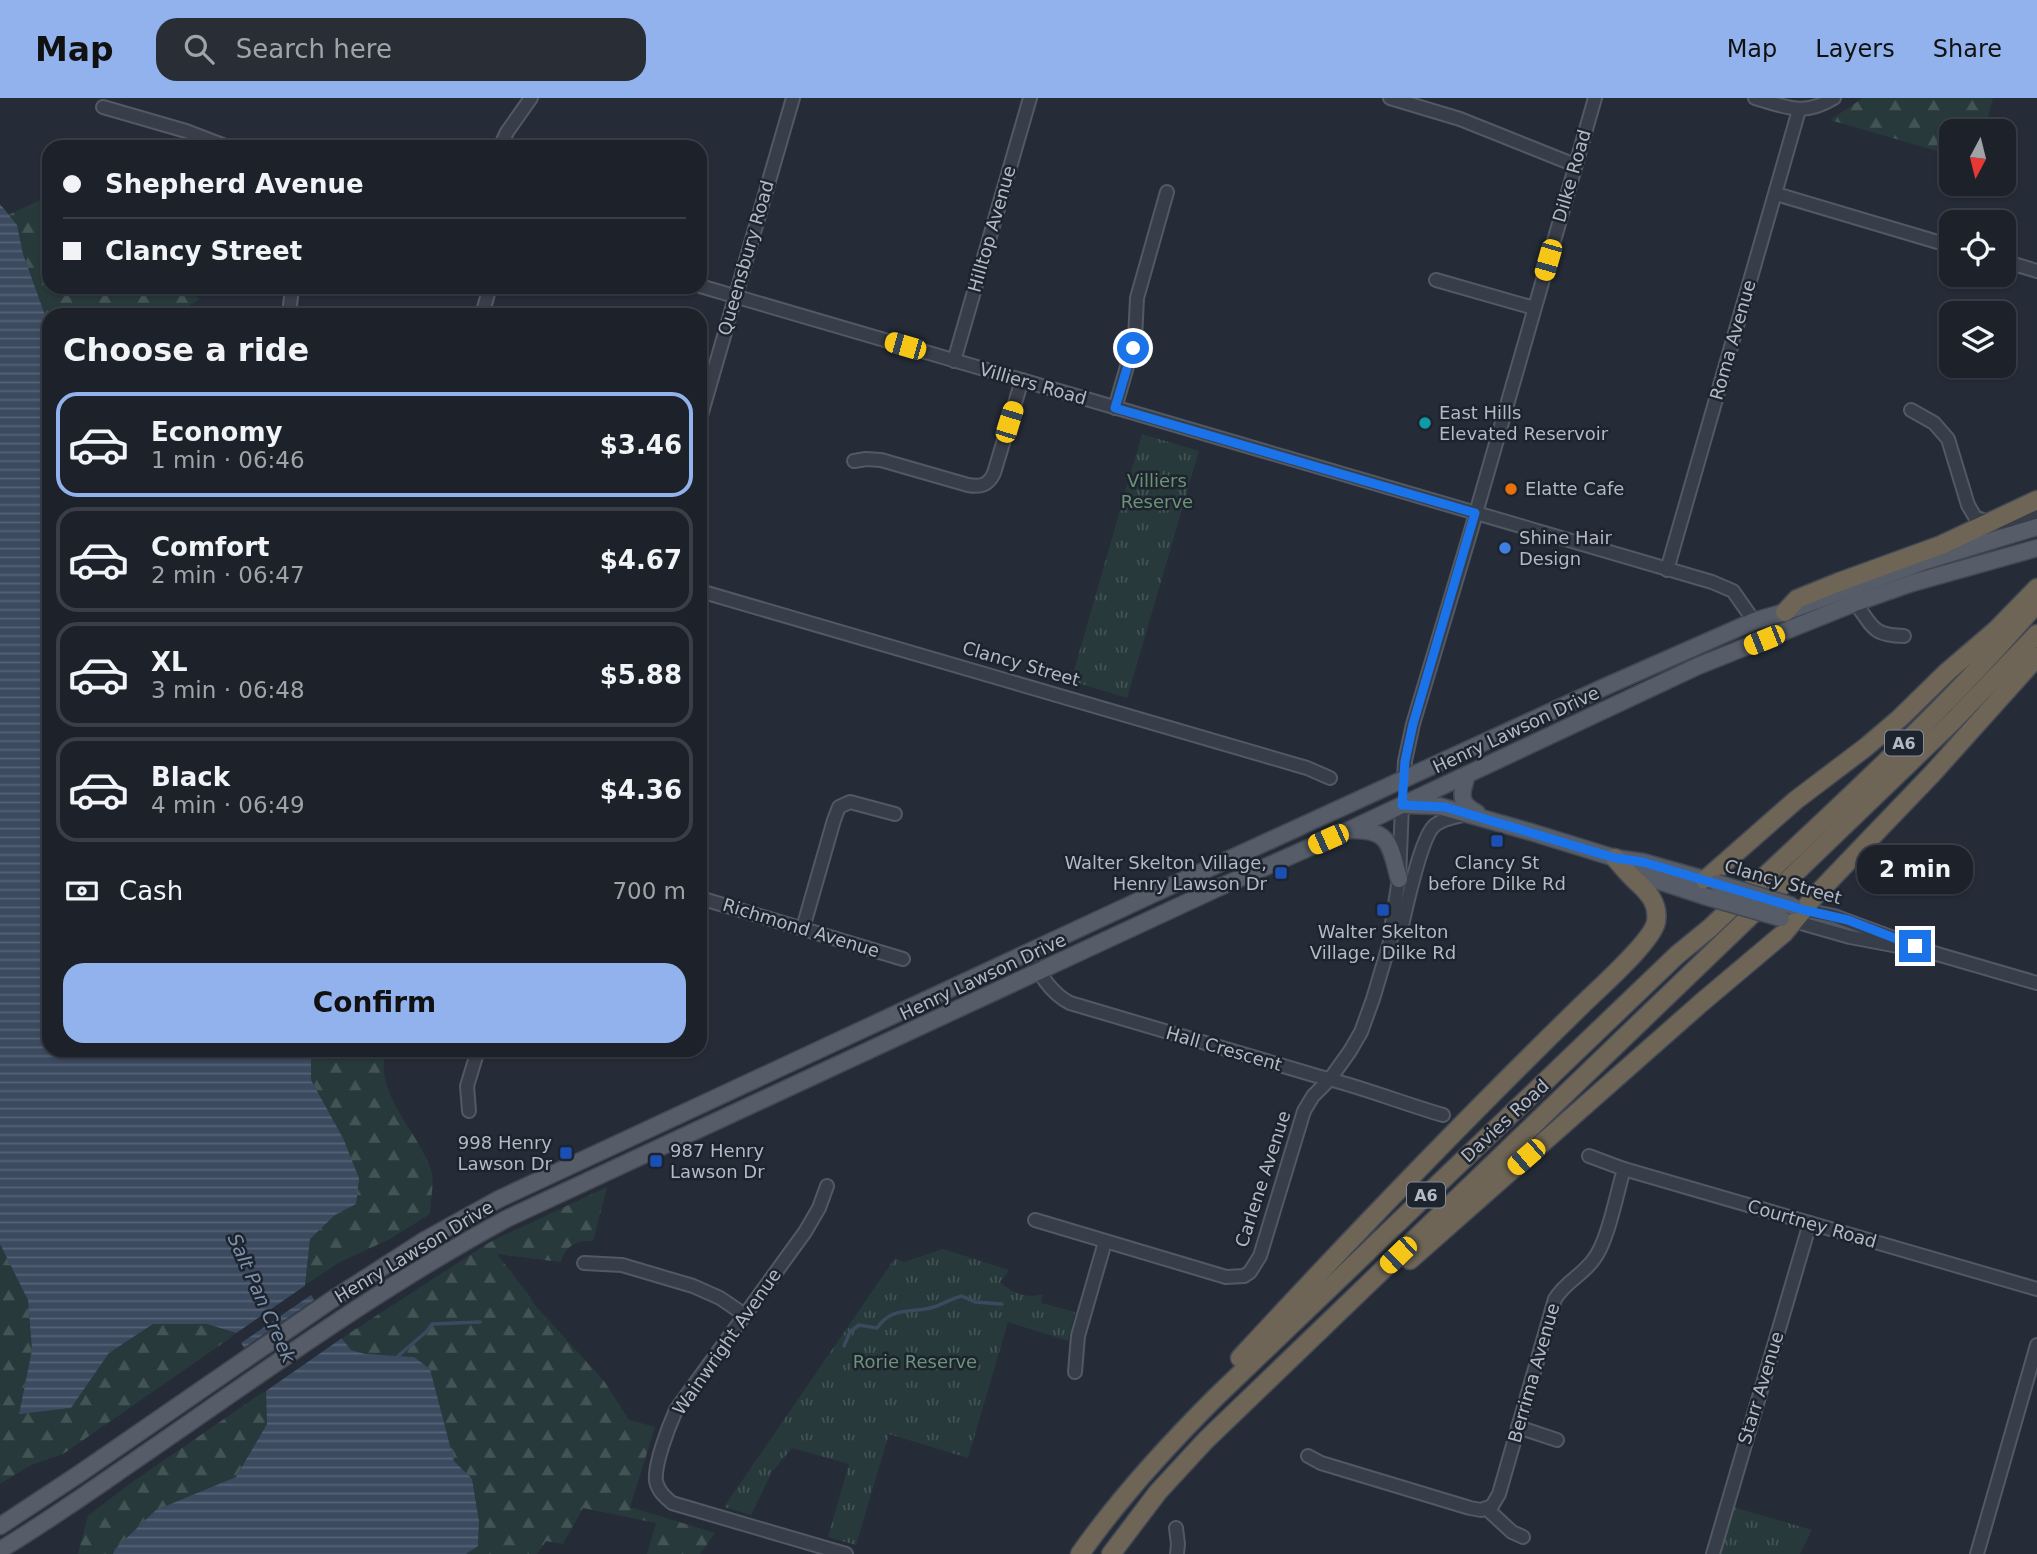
<!DOCTYPE html>
<html lang="en">
<head>
<meta charset="utf-8">
<style>
	body { margin:0; font-family:"DejaVu Sans",sans-serif; background:#292e36; color:#f1f3f6; height:100vh; display:flex; flex-direction:column; font-size:26px; white-space:nowrap }
	* { box-sizing:border-box; margin:0 }
	p { font-size:23px; color:#a0a3a8 }
	.icon { flex:none; width:38px; height:38px; fill:none; stroke:currentColor; stroke-width:2; stroke-linecap:round; stroke-linejoin:round }
	.map { position:relative; flex:1; overflow:hidden }
	.sheet { position:absolute; left:42px; top:210px; width:665px; height:749px; display:flex; flex-direction:column; background:#1c212a; border-radius:21px; box-shadow:0 2px 5px #0004,0 0 0 2px #3a3e47 }
	.sheet>* { flex:none }
	.hud { position:absolute; left:42px; top:42px; width:665px; height:154px; border-radius:21px; box-shadow:0 2px 5px #0004,0 0 0 2px #3a3e47; display:grid; align-content:center; height:154px; padding:0 21px; background:#1c212a }
	.needle { width:46px; rotate:187deg }
	.fabs { position:absolute; left:1939px; top:21px; display:grid; gap:14px }
	.fabs a { display:grid; place-items:center; width:77px; height:77px; border-radius:14px; background:#1c212a; box-shadow:0 2px 5px #0004,0 0 0 2px #3a3e47; font-size:35px }
	.end { position:absolute; width:32px; height:32px; margin:-16px; border:9px solid #1a73e8; background:#fff; box-shadow:0 0 0 4px #fff }
	.from { border-radius:50% }
	.bubble { position:absolute; height:49px; border-radius:21px; background:#1c212a; box-shadow:0 2px 5px #0004,0 0 0 2px #3a3e47; font-size:23px; font-weight:700; line-height:49px; text-align:center }
	.car { position:absolute; width:21px; height:42px; margin:-21px -10px; border-radius:9px; box-shadow:0 0 5px 2px #0007; background:linear-gradient(#f5c518 24%,#345 0 40%,#f5c518 0 76%,#345 0 86%,#f5c518 0) }
	.hud b { display:flex; align-items:center; gap:24px; height:66px; font-size:26px }
	.hud b+b { border-top:2px solid #3a3e47 }
	.hud i { width:18px; height:18px; background:#f1f3f6 }
	ul { padding:0; list-style:none }
	li { display:flex; align-items:center; gap:21px; height:105px; margin:0 14px 10px; padding:0 7px; border:4px solid #3a3e47; border-radius:21px }
	li div { flex:1 }
	li b { display:block; font-size:26px }
	li em { font-style:normal; font-weight:700 }
	li.active { border-color:#91b2ec }
	li>.icon { width:63px; height:63px; stroke-width:1.5 }
	h2 { padding:0 21px; font-size:32px; line-height:84px }
	.pay { display:flex; align-items:center; gap:18px; height:77px; padding:0 21px; font-size:26px }
	.pay p { margin-inline-start:auto }
	.cta { display:flex; gap:14px; margin-top:auto; padding:14px 21px }
	.cta a { flex:1; height:80px; border-radius:21px; background:#91b2ec; color:#111; font-size:28px; font-weight:700; line-height:80px; text-align:center }
	header { display:flex; align-items:center; gap:42px; box-sizing:border-box; height:98px; padding:0 35px; background:#91b2ec; color:#111 }
	header strong { font-size:33px }
	nav { display:flex; gap:38px; margin-inline-start:auto; font-size:24px }
	.search { width:490px; height:63px; background:#292e36; display:flex; align-items:center; gap:18px; box-sizing:border-box; padding:0 24px; border-radius:21px; color:#a0a3a8; font-size:26px }
	.map>svg:first-child { display:block }
</style>
</head>
<body>
<header>
<strong>Map</strong>
<div class="search"><svg class="icon" aria-label="search" viewBox="0 0 24 24"><circle cx="10" cy="10" r="6"/><path d="M15 15l6 6"/></svg>Search here</div>
<nav><a>Map</a><a>Layers</a><a>Share</a></nav>
</header>
<div class="map">
<svg width="2037" height="1456" viewBox="0 0 2037 1456">
	<defs>
		<pattern id="forest-firs" width="22" height="20" patternUnits="userSpaceOnUse" patternTransform="scale(1.75)"><rect width="22" height="20" fill="#27393a"/><path d="M5 1l3.5 6h-7zM16 11l3.5 6h-7z" fill="#445455"/></pattern>
		<pattern id="park-tufts" width="24" height="20" patternUnits="userSpaceOnUse" patternTransform="scale(1.75)"><rect width="24" height="20" fill="#27393a"/><path d="M3 7l-1-3M5 7V3M7 7l1-3M15 17l-1-3M17 17v-4M19 17l1-3" fill="none" stroke="#445455"/></pattern>
		<pattern id="water-rules" width="6" height="5" patternUnits="userSpaceOnUse" patternTransform="scale(1.75)"><rect width="6" height="5" fill="#3c4a60"/><path d="M0 2.5h6" fill="none" stroke="#566275"/></pattern>
	</defs>
	<rect width="100%" height="100%" fill="#252c38"/>
	<g fill="url(#forest-firs)">
		<path d="M1863 0H1993L1984 33H1951V57L1830 22Z"/>
		<path d="M49 98V189H187L199 201 176 217H49V228L23 156 17 127 8 117Z"/>
		<path d="M311 952H387C371 993 419 1034 431 1072 435 1084 430 1103 430 1116L390 1141 340 1164 305 1187 310 1141 335 1117 356 1106 343 1040 311 982Z"/>
		<path d="M607 1089 593 1143C576 1142 566 1147 561 1164L497 1156 531 1200 533 1205 604 1283 629 1322 655 1329 630 1409 715 1435 700 1456H647L656 1425 583 1410 563 1446 546 1443 537 1456H466L478 1448 479 1423 472 1381 454 1363 430 1271 414 1259 365 1256 351 1252 342 1240 490 1144Z"/>
		<path d="M0 1146 28 1202 32 1252 19 1315 71 1310 109 1255 153 1226H207L236 1236 63 1356 31 1367 0 1386Z"/>
		<path d="M266 1292 267 1326 236 1379 156 1412 115 1451 113 1456H78L88 1418 128 1387Z"/>
	</g>
	<g fill="url(#park-tufts)">
		<path d="M1142 336 1199 353 1127 600 1071 583Z"/>
		<path d="M943 1151 1009 1172 1000 1184C1012 1195 1028 1201 1043 1196L1041 1205 1075 1214 1068 1243 1008 1224 968 1360 889 1336 856 1447 828 1439 849 1366 792 1350 772 1374 751 1417 724 1409 895 1160 904 1164Z"/>
		<path d="M1733 1409 1812 1432 1800 1456H1720Z"/>
	</g>
	<path fill="url(#water-rules)" d="M0 106 17 127 23 156 49 228V952H311V982L343 1040 359 1080 356 1106 335 1117 310 1141 305 1187 324 1218 351 1252 365 1256 414 1259 430 1271 454 1363 472 1381 479 1423 478 1448 466 1456H113L115 1451 156 1412 236 1379 267 1326 266 1292 236 1235 207 1226H153L109 1255 71 1310 19 1316 32 1252 28 1202 0 1146Z"/>
	<g fill="#252c38">
		<path d="M309 1185 314 1195 238 1247 232 1238Z"/>
		<path d="M317 1200 326 1216 345 1238 263 1295 241 1252Z"/>
	</g>
	<g fill="none" stroke-linecap="round" stroke-linejoin="round">
		<g stroke="#3c4a60" stroke-width="3.5">
			<path d="M844 1248 850 1234 859 1227 877 1230C894 1206 913 1217 937 1208 945 1205 953 1200 962 1198L975 1204 1002 1206"/>
			<path d="M398 1258 426 1234 432 1226 480 1224"/>
		</g>
		<g stroke="#535964" stroke-width="16">
			<g id="minor">
				<path d="M1390 0 1460 21 1575 67"/>
				<path d="M1755 0C1787 9 1803 19 1834 0"/>
				<path d="M103 9 186 33 228 49"/>
				<path d="M500 49 507 34 531 0"/>
				<path d="M1776 96 1951 148"/>
				<path d="M2004 163 2037 173"/>
				<path d="M1436 182 1534 210"/>
				<path d="M700 188 1712 484 1733 493 1754 523"/>
				<path d="M289 217 292 189"/>
				<path d="M482 217 490 189"/>
				<path d="M954 263 1030 0"/>
				<path d="M1115 310 1135 241 1137 200 1167 94"/>
				<path d="M1911 312 1934 325 1948 341 1968 407 1975 419C1995 429 2016 423 2037 418"/>
				<path d="M700 321 793 0"/>
				<path d="M854 363 866 361 881 362 968 387C980 389 988 388 994 375L1022 282"/>
				<path d="M1667 472 1799 12"/>
				<path d="M700 493 1307 670 1330 680"/>
				<path d="M1855 505C1874 529 1871 537 1904 538"/>
				<path d="M1404 681 1405 663 1413 626 1470 436 1595 0"/>
				<path d="M700 800 903 861"/>
				<path d="M1804 812 1834 818 1937 856 2037 885"/>
				<path d="M1794 823 1850 839 1903 849"/>
				<path d="M803 830 834 722 839 709 850 704 895 716"/>
				<path d="M1392 837 1402 827C1407 807 1421 738 1435 727 1444 720 1456 719 1467 716"/>
				<path d="M1029 854C1038 874 1050 895 1070 905L1317 978C1360 988 1401 1005 1443 1017"/>
				<path d="M469 1013 467 988 478 952"/>
				<path d="M1589 1058 1624 1071 2037 1191"/>
				<path d="M827 1088 819 1110 805 1134 676 1312C669 1328 654 1366 656 1383 658 1393 665 1399 672 1405L846 1456"/>
				<path d="M1035 1122 1226 1179 1244 1178 1250 1174 1260 1158 1304 1013 1313 998 1330 981 1350 953 1361 934 1373 901 1392 837V825L1399 781 1402 707"/>
				<path d="M584 1165 622 1167 693 1188 720 1200 745 1217"/>
				<path d="M1075 1274 1078 1238 1105 1144"/>
				<path d="M1518 1329 1557 1342"/>
				<path d="M1308 1358 1321 1365 1470 1410 1481 1412 1492 1408 1499 1396 1555 1201C1565 1184 1583 1177 1594 1161 1608 1143 1617 1094 1624 1071"/>
				<path d="M1487 1411 1512 1434 1523 1439"/>
				<path d="M1176 1430 1178 1446 1177 1456"/>
				<path d="M1713 1456 1810 1125"/>
				<path d="M1977 1456 2037 1247"/>
			</g>
		</g>
		<g stroke="#414852" stroke-width="19">
			<g id="major">
				<path d="M1467 677C1461 696 1458 705 1477 715"/>
				<path d="M1405 707 1439 708 1531 734 1615 760 1643 764 1717 785"/>
				<path d="M1352 732C1391 731 1390 749 1399 781"/>
				<path d="M1626 767 1640 777 1704 798"/>
				<path d="M0 1428 79 1376 330 1203 425 1142 499 1101 1151 797 1609 587 1754 523 1785 514 1925 463 2037 429"/>
				<path d="M0 1452C47 1424 92 1392 137 1361 258 1278 377 1191 506 1121L1220 789 1349 732 1698 568 1855 505 1912 485 2037 450"/>
			</g>
		</g>
		<g stroke="#434954" stroke-width="21">
			<g id="highway">
				<path d="M1785 514 1797 501 1839 484 1941 447 2037 402"/>
				<path d="M1705 782 1796 702 1866 649 1900 620 1947 574 1996 532 2037 490"/>
				<path d="M1410 1162 1701 905 1784 835 1815 798 1932 676 2037 559"/>
				<path d="M1240 1260C1351 1140 1465 1021 1582 907 1598 891 1652 844 1656 824 1659 806 1649 795 1637 784 1629 777 1622 768 1615 760"/>
				<path d="M1080 1456C1120 1399 1167 1348 1216 1299L1677 857 1710 830C1821 724 1937 622 2037 505"/>
				<path d="M1111 1456 1158 1394 1206 1342 1954 622 2037 536"/>
			</g>
		</g>
		<use href="#minor" stroke="#383e49" stroke-width="12"/>
		<use href="#major" stroke="#565d69" stroke-width="16"/>
		<use href="#highway" stroke="#6e6556" stroke-width="18"/>
		<g stroke="#414852" stroke-width="19" stroke-linecap="butt">
			<g id="major-bridge">
				<path d="M1717 785 1793 808"/>
				<path d="M1704 798 1781 820"/>
			</g>
		</g>
		<use href="#major-bridge" stroke="#565d69" stroke-width="16"/>
	</g>
	<g fill="none" stroke-linecap="round" stroke-linejoin="round">
		<path stroke="#1a73e8" stroke-width="9" d="M1133 250 1115 310 1475 415 1413 626 1405 663 1402 707 1445 709 1615 760 1643 764 1804 812 1848 822 1915 848"/>
	</g>
	<circle fill="#0f9aa8" stroke="#1d242e" stroke-width="2.5" cx="1425" cy="325" r="7"/>
	<circle fill="#e8710a" stroke="#1d242e" stroke-width="2.5" cx="1511" cy="391" r="7"/>
	<circle fill="#3f7fe0" stroke="#1d242e" stroke-width="2.5" cx="1505" cy="450" r="7"/>
	<g fill="#1a4fb4" stroke="#1d242e" stroke-width="2.5">
		<rect x="1490" y="736" width="14" height="14" rx="3.5"/>
		<rect x="1274" y="768" width="14" height="14" rx="3.5"/>
		<rect x="1376" y="805" width="14" height="14" rx="3.5"/>
		<rect x="559" y="1048" width="14" height="14" rx="3.5"/>
		<rect x="649" y="1056" width="14" height="14" rx="3.5"/>
	</g>
	<g text-anchor="middle" stroke-width="5" stroke-linejoin="round" paint-order="stroke">
		<g fill="#1d242e" stroke="#868c98" stroke-width="2">
			<rect x="1885" y="632.5" width="38" height="25" rx="5"/>
			<rect x="1407" y="1084.5" width="38" height="25" rx="5"/>
		</g>
		<g font-size="16" font-weight="bold" fill="#b3b9c5">
			<text x="1904" y="651">A6</text>
			<text x="1426" y="1103">A6</text>
		</g>
		<g font-size="18" fill="#b3b9c5" stroke="#1d242e">
			<text transform="translate(1572 78) rotate(-74)" y="6">Dilke Road</text>
			<text transform="translate(992 131) rotate(-74)" y="6">Hilltop Avenue</text>
			<text transform="translate(746 160) rotate(-74)" y="6">Queensbury Road</text>
			<text transform="translate(1733 242) rotate(-74)" y="6">Roma Avenue</text>
			<text transform="translate(1033 286) rotate(16)" y="6">Villiers Road</text>
			<text transform="translate(1021 566) rotate(16)" y="6">Clancy Street</text>
			<text transform="translate(1516 632) rotate(-25)" y="6">Henry Lawson Drive</text>
			<text transform="translate(1783 784) rotate(16)" y="6">Clancy Street</text>
			<text transform="translate(801 830) rotate(17)" y="6">Richmond Avenue</text>
			<text transform="translate(983 879) rotate(-25)" y="6">Henry Lawson Drive</text>
			<text transform="translate(1224 951) rotate(16)" y="6">Hall Crescent</text>
			<text transform="translate(1505 1023) rotate(-43)" y="6">Davies Road</text>
			<text transform="translate(1263 1081) rotate(-72)" y="6">Carlene Avenue</text>
			<text transform="translate(1812 1126) rotate(16)" y="6">Courtney Road</text>
			<text transform="translate(414 1154) rotate(-31)" y="6">Henry Lawson Drive</text>
			<text transform="translate(727 1244) rotate(-55)" y="6">Wainwright Avenue</text>
			<text transform="translate(1534 1275) rotate(-74)" y="6">Berrima Avenue</text>
			<text transform="translate(1761 1290) rotate(-73)" y="6">Starr Avenue</text>
		</g>
		<g font-size="18" fill="#b3b9c5" stroke="#1d242e" text-anchor="start">
			<text x="1439" y="321">East Hills<tspan x="1439" dy="21">Elevated Reservoir</tspan></text>
			<text x="1525" y="397">Elatte Cafe</text>
			<text x="1519" y="446">Shine Hair<tspan x="1519" dy="21">Design</tspan></text>
			<text x="1267" y="771" text-anchor="end">Walter Skelton Village,<tspan x="1267" dy="21">Henry Lawson Dr</tspan></text>
			<text x="1497" y="771" text-anchor="middle">Clancy St<tspan x="1497" dy="21">before Dilke Rd</tspan></text>
			<text x="1383" y="840" text-anchor="middle">Walter Skelton<tspan x="1383" dy="21">Village, Dilke Rd</tspan></text>
			<text x="552" y="1051" text-anchor="end">998 Henry<tspan x="552" dy="21">Lawson Dr</tspan></text>
			<text x="670" y="1059">987 Henry<tspan x="670" dy="21">Lawson Dr</tspan></text>
		</g>
		<g font-size="18" fill="#6d9377" stroke="#1d242e">
			<text x="1157" y="389">Villiers<tspan x="1157" dy="21">Reserve</tspan></text>
			<text x="915" y="1270">Rorie Reserve</text>
		</g>
		<g font-size="19" font-style="italic" fill="#7e8faa" stroke="#1d242e">
			<text transform="translate(262 1200) rotate(66)" y="7">Salt Pan Creek</text>
		</g>
	</g>
</svg>
<div class="fabs">
<a><svg class="needle" viewBox="-14 -14 28 28"><path d="M0-13l5 13h-10z" fill="#e53935"/><path d="M0 13l5-13h-10z" fill="#a0a3a8"/></svg></a>
<a><svg class="icon" aria-label="locate" viewBox="0 0 24 24"><circle cx="12" cy="12" r="6"/><path d="M12 2v4M12 18v4M2 12h4M18 12h4"/></svg></a>
<a><svg class="icon" aria-label="layers" viewBox="0 0 24 24"><path d="M12 4l9 5-9 5-9-5zM3 14l9 5 9-5"/></svg></a>
</div>
<i class="end from" style="left:1133px;top:250px"></i>
<i class="end" style="left:1915px;top:848px"></i>
<div class="bubble" style="left:1857px;top:747px;width:116px">2 min</div>
<i class="car" style="left:1548px;top:162px;rotate:196deg"></i>
<i class="car" style="left:905px;top:248px;rotate:286deg"></i>
<i class="car" style="left:1009px;top:324px;rotate:17deg"></i>
<i class="car" style="left:1764px;top:542px;rotate:248deg"></i>
<i class="car" style="left:1328px;top:741px;rotate:246deg"></i>
<i class="car" style="left:1526px;top:1059px;rotate:229deg"></i>
<i class="car" style="left:1398px;top:1157px;rotate:226deg"></i>
<div class="hud">
<b><i class="from"></i>Shepherd Avenue</b>
<b><i></i>Clancy Street</b>
</div>
<section class="sheet">
<h2>Choose a ride</h2>
<ul>
<li class="active"><svg class="icon" aria-label="car" viewBox="0 0 24 24"><path d="M5 17H2v-5l4-1 3-4h7l3 4 3 1v5h-3M9 17h6M6 11h13"/><circle cx="7" cy="17" r="2"/><circle cx="17" cy="17" r="2"/></svg><div><b>Economy</b><p>1 min · 06:46</p></div><em>$3.46</em></li>
<li><svg class="icon" aria-label="car" viewBox="0 0 24 24"><path d="M5 17H2v-5l4-1 3-4h7l3 4 3 1v5h-3M9 17h6M6 11h13"/><circle cx="7" cy="17" r="2"/><circle cx="17" cy="17" r="2"/></svg><div><b>Comfort</b><p>2 min · 06:47</p></div><em>$4.67</em></li>
<li><svg class="icon" aria-label="car" viewBox="0 0 24 24"><path d="M5 17H2v-5l4-1 3-4h7l3 4 3 1v5h-3M9 17h6M6 11h13"/><circle cx="7" cy="17" r="2"/><circle cx="17" cy="17" r="2"/></svg><div><b>XL</b><p>3 min · 06:48</p></div><em>$5.88</em></li>
<li><svg class="icon" aria-label="car" viewBox="0 0 24 24"><path d="M5 17H2v-5l4-1 3-4h7l3 4 3 1v5h-3M9 17h6M6 11h13"/><circle cx="7" cy="17" r="2"/><circle cx="17" cy="17" r="2"/></svg><div><b>Black</b><p>4 min · 06:49</p></div><em>$4.36</em></li>
</ul>
<div class="pay"><svg class="icon" aria-label="cash" viewBox="0 0 24 24"><path d="M3 7h18v10H3z"/><circle cx="12" cy="12" r="2"/></svg>Cash<p>700 m</p></div>
<div class="cta"><a>Confirm</a></div>
</section>
</div>
</body>
</html>
